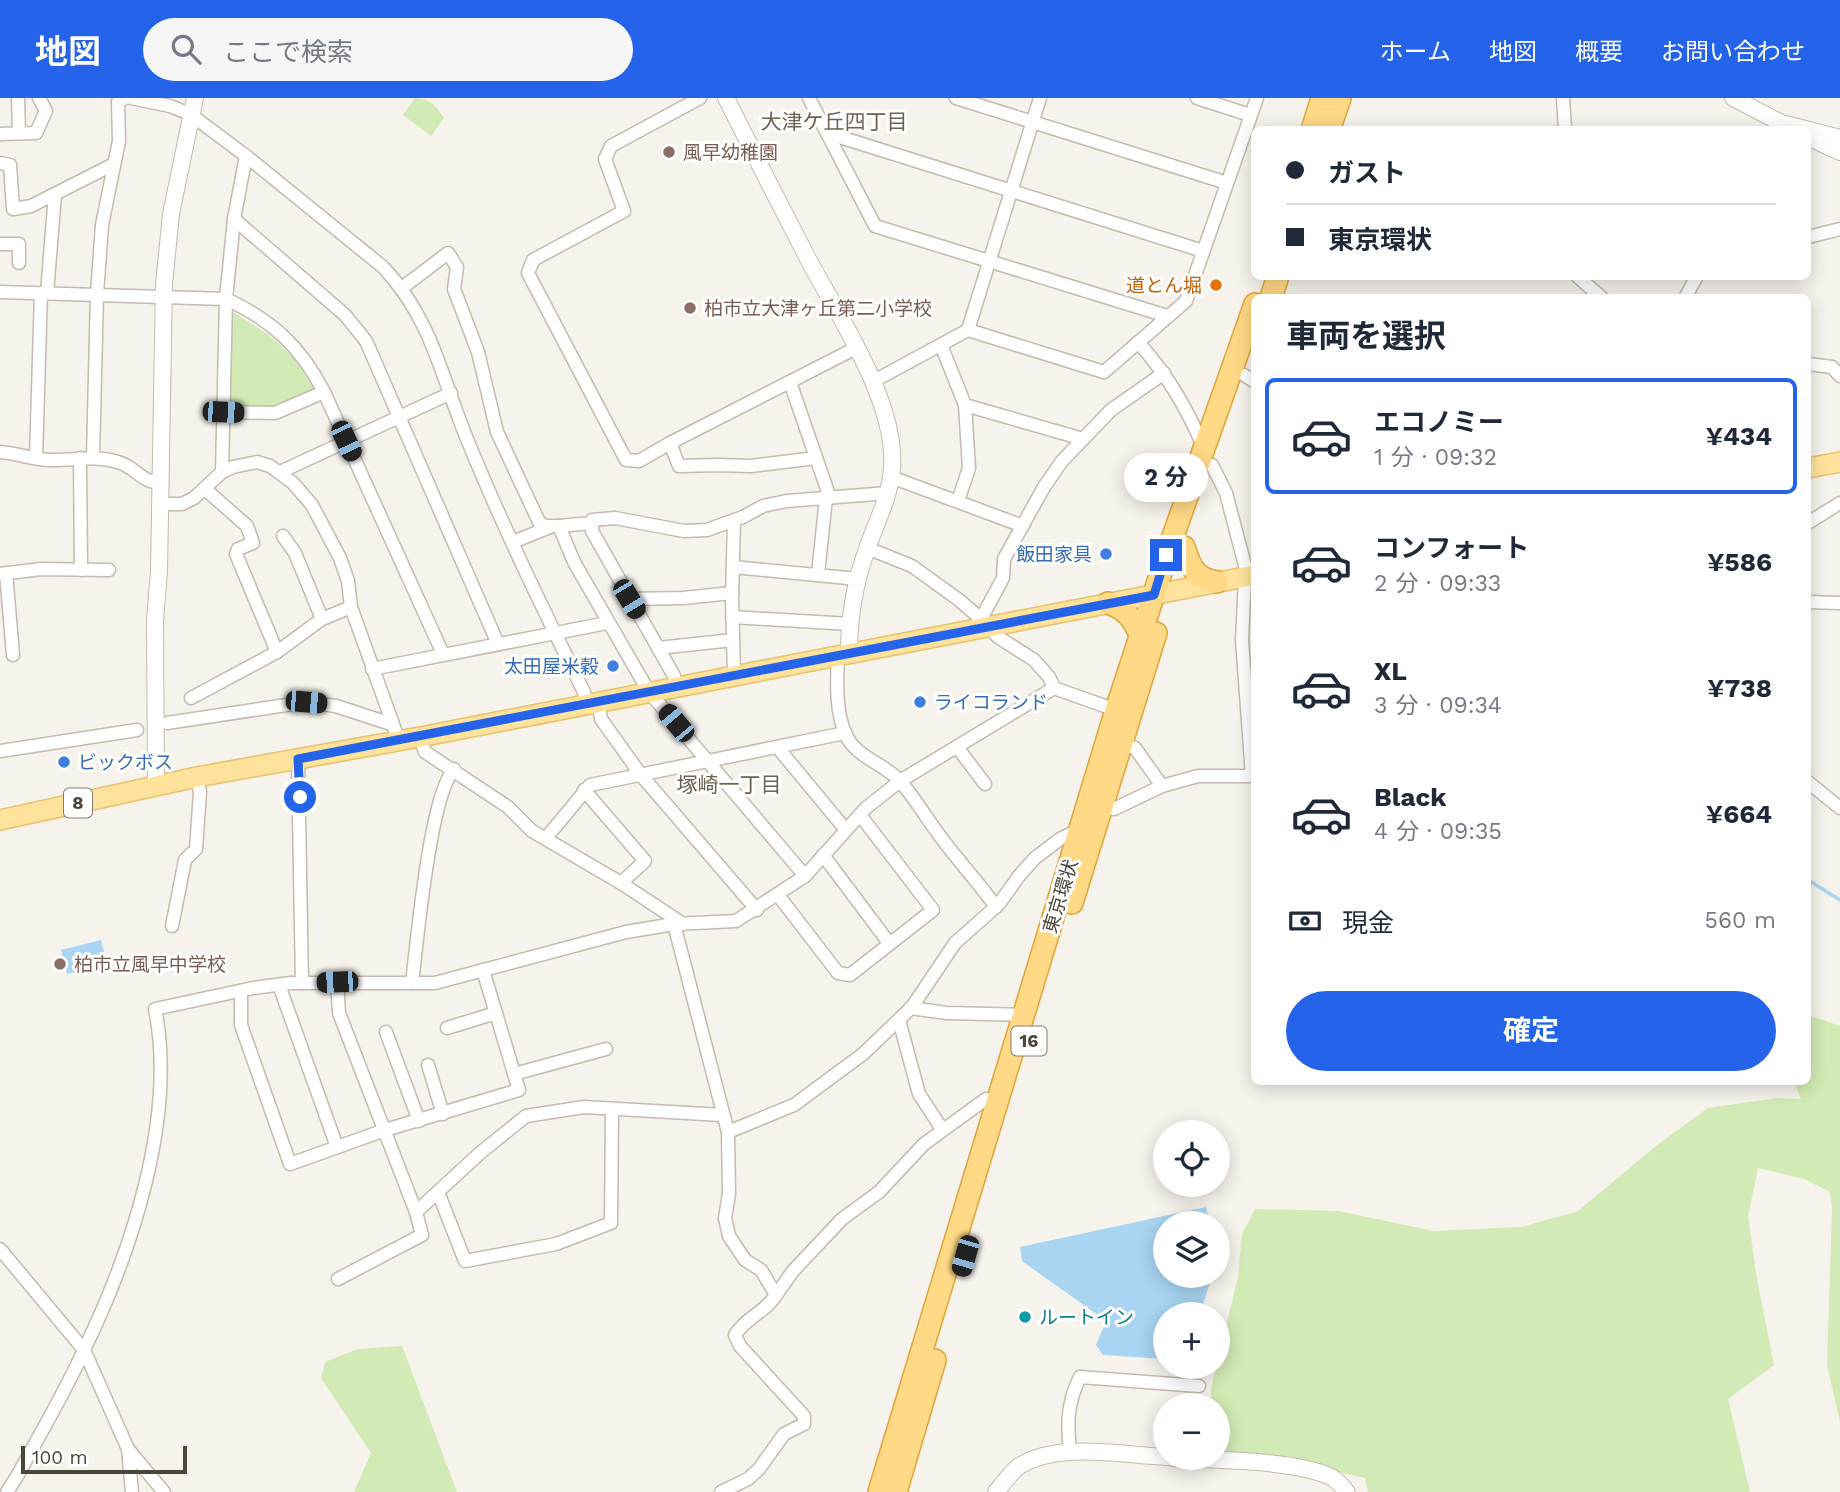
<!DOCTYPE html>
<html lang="ja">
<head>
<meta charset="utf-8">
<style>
	body { margin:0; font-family:"Work Sans","Noto Sans JP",sans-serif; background:#f6f6f7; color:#1f2937; height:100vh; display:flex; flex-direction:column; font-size:26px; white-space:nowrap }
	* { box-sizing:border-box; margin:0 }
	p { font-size:23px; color:#747a83 }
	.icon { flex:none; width:38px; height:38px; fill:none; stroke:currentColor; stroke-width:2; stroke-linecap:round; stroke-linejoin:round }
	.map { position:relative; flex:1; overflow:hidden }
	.sheet { position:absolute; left:1251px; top:196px; width:560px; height:791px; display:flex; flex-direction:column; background:#fff; border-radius:10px; box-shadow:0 4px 18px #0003 }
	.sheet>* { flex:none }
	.banner { position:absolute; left:1251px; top:28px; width:560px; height:154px; border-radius:10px; box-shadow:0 4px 18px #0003; display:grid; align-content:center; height:154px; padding:0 35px; background:#fff }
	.controls { position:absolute; left:1153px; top:1022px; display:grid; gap:14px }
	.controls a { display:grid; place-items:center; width:77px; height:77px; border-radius:50%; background:#fff; box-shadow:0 4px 18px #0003; font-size:35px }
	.scale { position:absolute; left:21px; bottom:18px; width:166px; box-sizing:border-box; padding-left:7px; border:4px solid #4b4439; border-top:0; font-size:19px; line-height:24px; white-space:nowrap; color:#4b4439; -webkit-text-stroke:5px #fff; paint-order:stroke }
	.end { position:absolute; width:32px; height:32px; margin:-16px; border:9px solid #2563eb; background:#fff; box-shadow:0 0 0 4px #fff }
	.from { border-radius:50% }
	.bubble { position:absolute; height:49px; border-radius:24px; background:#fff; box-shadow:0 4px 18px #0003; font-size:23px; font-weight:700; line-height:49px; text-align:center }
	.car { position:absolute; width:21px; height:42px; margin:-21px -10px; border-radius:9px; box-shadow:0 0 5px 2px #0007; background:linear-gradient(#222 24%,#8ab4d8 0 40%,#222 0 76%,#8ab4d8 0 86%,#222 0) }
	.banner b { display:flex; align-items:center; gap:24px; height:66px; font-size:26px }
	.banner b+b { border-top:2px solid #e0e1e3 }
	.banner i { width:18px; height:18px; background:#1f2937 }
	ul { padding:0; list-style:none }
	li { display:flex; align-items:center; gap:21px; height:116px; margin:0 14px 10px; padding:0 21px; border:4px solid transparent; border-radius:10px }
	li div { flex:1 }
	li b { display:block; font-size:26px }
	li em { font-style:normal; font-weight:700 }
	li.active { border-color:#2563eb }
	li>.icon { width:63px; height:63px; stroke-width:1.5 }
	h2 { padding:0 35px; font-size:32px; line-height:84px }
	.pay { display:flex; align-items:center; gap:18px; height:77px; padding:0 35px; font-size:26px }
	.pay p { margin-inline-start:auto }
	.cta { display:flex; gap:14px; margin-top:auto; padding:14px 35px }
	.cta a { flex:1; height:80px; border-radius:42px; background:#2563eb; color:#fff; font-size:28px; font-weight:700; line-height:80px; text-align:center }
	header { display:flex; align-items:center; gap:42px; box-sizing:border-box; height:98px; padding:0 35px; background:#2563eb; color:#fff }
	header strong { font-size:33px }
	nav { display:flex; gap:38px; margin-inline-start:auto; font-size:24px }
	.search { width:490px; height:63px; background:#f6f6f7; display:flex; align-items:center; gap:18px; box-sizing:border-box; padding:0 24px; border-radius:38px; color:#747a83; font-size:26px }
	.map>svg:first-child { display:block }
</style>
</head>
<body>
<header>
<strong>地図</strong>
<div class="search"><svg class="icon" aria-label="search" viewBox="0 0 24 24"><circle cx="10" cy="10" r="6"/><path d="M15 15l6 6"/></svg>ここで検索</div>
<nav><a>ホーム</a><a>地図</a><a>概要</a><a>お問い合わせ</a></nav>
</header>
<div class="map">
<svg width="1840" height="1394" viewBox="0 0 1840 1394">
	<rect width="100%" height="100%" fill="#f6f3ec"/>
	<g fill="#d2eab5">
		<path d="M415 0C429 0 436 8 444 20L431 38 403 17Z"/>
		<path d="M233 214 269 237 294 260 315 292 274 313 229 311Z"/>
		<path d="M1808 917 1840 928V1324L1827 1267 1832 1112 1830 1094 1804 1081 1758 1070 1748 1118 1757 1181 1774 1267 1728 1301 1750 1394H1368L1365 1380 1299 1365 1218 1357V1307H1212L1211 1290 1238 1179 1242 1136 1255 1111 1339 1113 1433 1133 1521 1129 1578 1113 1657 1047 1708 1010 1776 1000 1801 1001 1794 984H1808Z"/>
		<path d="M402 1248 457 1394H354L371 1355 321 1280 325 1264 358 1251Z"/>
	</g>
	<g fill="#a9d4f2">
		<path d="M101 842 107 866 67 876 61 852Z"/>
		<path d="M1206 1109 1210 1125H1166V1178H1212L1200 1216H1166L1165 1261 1103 1257 1096 1247 1106 1223 1022 1163 1020 1149Z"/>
	</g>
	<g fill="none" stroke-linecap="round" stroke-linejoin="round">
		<path stroke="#a9d4f2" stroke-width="3.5" d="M1808 782 1840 802"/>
		<g stroke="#c2bbae" stroke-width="15">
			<g id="minor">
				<path d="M18 0 19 35"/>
				<path d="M131 0 170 8 190 16 246 58 383 169C432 221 441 278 467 341 502 427 543 511 584 594L586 606"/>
				<path d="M809 0 875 128 1167 218"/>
				<path d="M956 0 1227 85"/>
				<path d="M1197 0 1250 17"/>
				<path d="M1563 0 1565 32"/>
				<path d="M827 35 1203 153"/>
				<path d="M0 36 36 35 46 13 39 0"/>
				<path d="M0 65 10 67 13 111 31 108 114 66"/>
				<path d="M234 121 345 217 366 243 498 546"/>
				<path d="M1808 139 1840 131"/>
				<path d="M0 146H19V165"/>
				<path d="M1577 178 1602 200"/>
				<path d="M402 190 448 155 457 169 454 191 478 254 497 334 539 424 545 428H559L574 464 649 594 805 778"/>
				<path d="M0 194 226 201C272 222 301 249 324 294L443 556"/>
				<path d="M47 195 55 96"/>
				<path d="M1685 200 1697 178"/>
				<path d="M968 232 1104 274 1186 203 1257 0"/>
				<path d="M1138 244C1169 279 1186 309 1205 352"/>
				<path d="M941 247 965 307 969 370 958 403"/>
				<path d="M1808 266 1832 269 1840 278"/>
				<path d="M1244 277 1255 284"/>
				<path d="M790 284 830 400"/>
				<path d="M872 284 968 232 1040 0"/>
				<path d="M965 307 1083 341"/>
				<path d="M223 314 275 315 324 294"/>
				<path d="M670 345 639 363 626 362 528 175 533 162 624 113 605 61 611 48 700 0"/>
				<path d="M0 354C16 355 31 361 48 362 72 363 94 357 118 364 136 369 140 384 161 385"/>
				<path d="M93 359 97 196 102 127 119 43 118 4 125 0"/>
				<path d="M36 360 41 195"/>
				<path d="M80 360 81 472"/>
				<path d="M816 360 751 368 718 367 679 368 670 345 856 250"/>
				<path d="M1212 367 1226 395 1248 479"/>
				<path d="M222 374 226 201 234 121 246 58"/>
				<path d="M280 374 451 295"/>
				<path d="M891 379 1023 428"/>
				<path d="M205 391 247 428 253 445 238 451 236 456 277 554"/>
				<path d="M160 406H182L194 400 222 374 233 369 257 364 270 368 293 385 312 407 340 460 348 483 351 509 399 643"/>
				<path d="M734 422 732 500 734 578"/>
				<path d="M1808 425 1840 405"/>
				<path d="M559 428 591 425"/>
				<path d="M283 438 295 455 322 521"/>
				<path d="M513 444 550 429"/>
				<path d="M867 450 912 468 959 502 981 521 998 539 1034 562 1049 579 1054 590"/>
				<path d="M733 469 858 481"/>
				<path d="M6 475 13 557"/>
				<path d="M0 476 41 471 109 472"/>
				<path d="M818 476 826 400"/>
				<path d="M1245 480 1242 542 1252 677"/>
				<path d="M629 501 683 500 732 495"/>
				<path d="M1808 504 1840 505"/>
				<path d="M732 519 850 526"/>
				<path d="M981 521 1003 480 1004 461 1044 389 1062 363 1111 312 1164 275"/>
				<path d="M658 550 733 542"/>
				<path d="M838 557C837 582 835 614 846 637 855 658 882 665 898 681 915 699 927 722 943 742 960 765 979 785 996 809"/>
				<path d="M372 571 607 525"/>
				<path d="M676 588 674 578 592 433V422L615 420 684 433 707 432 743 419 763 408 787 403 888 395"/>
				<path d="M191 600 277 554 322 521 351 509"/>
				<path d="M598 604 601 621 641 677 757 812"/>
				<path d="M167 625 306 604 336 608 388 625 392 623"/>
				<path d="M420 639 425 654 508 709 532 733 621 785 683 826"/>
				<path d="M1122 646 1135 650 1162 688 1198 678H1255"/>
				<path d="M957 649 985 686"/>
				<path d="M778 650 846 732"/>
				<path d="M0 653 137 632"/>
				<path d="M298 661 302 885"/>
				<path d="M1808 684 1840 710"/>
				<path d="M584 692 645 763 621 785"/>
				<path d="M1103 709 1114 711 1162 688"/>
				<path d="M546 740 590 687 845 635"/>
				<path d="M823 757 889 845"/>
				<path d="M778 797 838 875 850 877 933 812 860 717"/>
				<path d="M674 826 728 1034 729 1096 725 1120 729 1138 745 1162 761 1172 776 1197C766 1214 746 1219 735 1237L740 1248 804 1318V1326L784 1336 759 1371 748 1381 721 1394"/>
				<path d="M172 828 185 762 196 751 200 694 197 679"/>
				<path d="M337 884 339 915 416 1114 422 1137 338 1181"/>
				<path d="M412 885C417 844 430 697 454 671"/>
				<path d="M279 887 337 1049"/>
				<path d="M241 893V927L290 1066 385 1032 519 992 483 872"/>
				<path d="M910 910 947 915 1023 917"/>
				<path d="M899 922 919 996 942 1031"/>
				<path d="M447 930 496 915"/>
				<path d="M386 934 419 1023"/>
				<path d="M428 967 443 1016"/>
				<path d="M514 976 606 951"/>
				<path d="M728 1034 794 1007 863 956 912 909 955 845 999 806 1019 778 1035 760 1060 741 1080 731"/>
				<path d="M438 1094 465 1163 556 1146 611 1125 612 1012"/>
				<path d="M416 1114 480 1055 526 1018 584 1009 722 1017"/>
				<path d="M0 1151 84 1252 128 1351 132 1394"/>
				<path d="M776 1197 793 1173 842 1121 879 1094 924 1046 986 1001 998 1004"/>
				<path d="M128 1351 164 1394"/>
				<path d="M1070 1354C1067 1326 1067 1305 1080 1279L1199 1288"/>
				<path d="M7 1394 19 1375C41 1334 65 1294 84 1252 131 1155 177 1019 155 911L253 890 291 885H435L626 834 674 826 736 823 805 778 866 710 900 683 1054 590 1116 612"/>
			</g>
		</g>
		<g stroke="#c2bbae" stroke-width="18">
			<g id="tertiary">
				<path d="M726 0C753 54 780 107 808 161 839 219 897 304 892 370 890 400 876 424 867 451 855 484 849 520 849 555"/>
				<path d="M1733 0 1795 32"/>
				<path d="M1786 26 1840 40"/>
				<path d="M1808 39 1840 54"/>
				<path d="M156 688 155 523 159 473 164 186 171 116 195 0"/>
				<path d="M1173 1360C1214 1362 1295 1362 1331 1379 1338 1383 1342 1388 1347 1394"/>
				<path d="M996 1394C1003 1386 1009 1376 1018 1369 1056 1343 1122 1357 1166 1359"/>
			</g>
		</g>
		<g stroke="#e6c16a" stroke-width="22">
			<g id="primary">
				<path d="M1808 370 1840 364"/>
				<path d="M0 722 197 679 420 639 1255 477"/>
			</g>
		</g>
		<g stroke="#e0a43c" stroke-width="24">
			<g id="trunk">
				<path d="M1312 32 1322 0"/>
				<path d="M1329 32 1340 0"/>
				<path d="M1271 200 1278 178"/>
				<path d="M1184 449C1190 468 1195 481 1217 484"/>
				<path d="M1108 505C1127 512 1132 520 1141 538"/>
				<path d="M1072 805 1156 535"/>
				<path d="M879 1394 1116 612 1171 444 1255 206"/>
				<path d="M896 1394 935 1262"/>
			</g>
		</g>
		<use href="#minor" stroke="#fff" stroke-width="12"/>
		<use href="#tertiary" stroke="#fff" stroke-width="16"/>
		<use href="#primary" stroke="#ffe39c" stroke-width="19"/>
		<use href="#trunk" stroke="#ffd985" stroke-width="21"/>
	</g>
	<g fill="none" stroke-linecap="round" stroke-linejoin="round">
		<path stroke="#2563eb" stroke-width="9" d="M300 699 298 661 1154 497 1166 457"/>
	</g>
	<g fill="#8d6e63" stroke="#fff" stroke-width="2.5">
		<circle cx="669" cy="54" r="7"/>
		<circle cx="690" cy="210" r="7"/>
		<circle cx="60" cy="866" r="7"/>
	</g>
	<circle fill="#e8710a" stroke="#fff" stroke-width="2.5" cx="1216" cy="187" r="7"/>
	<g fill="#3f7fe0" stroke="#fff" stroke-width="2.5">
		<circle cx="1106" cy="456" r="7"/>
		<circle cx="613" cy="568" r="7"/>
		<circle cx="920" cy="604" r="7"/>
		<circle cx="64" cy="664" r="7"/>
	</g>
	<circle fill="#0f9aa8" stroke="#fff" stroke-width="2.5" cx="1025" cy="1219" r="7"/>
	<g text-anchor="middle" stroke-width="6" stroke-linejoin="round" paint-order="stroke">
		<g fill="#fff" stroke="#817c74" stroke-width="2">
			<rect x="64" y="690.5" width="28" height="29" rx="5"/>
			<rect x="1011.5" y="928.5" width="35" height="29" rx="5"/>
		</g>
		<g font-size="18" font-weight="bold" fill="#4b4439">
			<text x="78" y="711">8</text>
			<text x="1029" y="949">16</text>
		</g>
		<g font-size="19" fill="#785e54" stroke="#fff" text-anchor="start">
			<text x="683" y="61">風早幼稚園</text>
			<text x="704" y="217">柏市立大津ヶ丘第二小学校</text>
			<text x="74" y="873">柏市立風早中学校</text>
		</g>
		<g font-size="19" fill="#c56008" stroke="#fff" text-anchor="end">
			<text x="1202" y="194">道とん堀</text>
		</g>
		<g font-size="19" fill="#366cbe" stroke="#fff" text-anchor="end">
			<text x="1092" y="463">飯田家具</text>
			<text x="599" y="575">太田屋米穀</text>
			<text x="934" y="611" text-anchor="start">ライコランド</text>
			<text x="78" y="671" text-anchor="start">ビックボス</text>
		</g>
		<g font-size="19" fill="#4b4439" stroke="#fff">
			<text transform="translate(1060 798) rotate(-73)" y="7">東京環状</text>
		</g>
		<g font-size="19" fill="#0d838f" stroke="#fff" text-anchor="start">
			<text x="1039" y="1226">ルートイン</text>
		</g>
		<g font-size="21" fill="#6e6250" stroke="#fff">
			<text x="834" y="31">大津ケ丘四丁目</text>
			<text x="729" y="694">塚崎一丁目</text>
		</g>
	</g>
</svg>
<div class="controls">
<a><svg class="icon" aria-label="locate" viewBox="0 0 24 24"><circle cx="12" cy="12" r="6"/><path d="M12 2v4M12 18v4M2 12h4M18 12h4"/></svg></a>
<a><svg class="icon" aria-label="layers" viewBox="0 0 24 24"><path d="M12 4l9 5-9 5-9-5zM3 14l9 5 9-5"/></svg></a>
<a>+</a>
<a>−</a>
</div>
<div class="scale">100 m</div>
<i class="end from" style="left:300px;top:699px"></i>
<i class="end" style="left:1166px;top:457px"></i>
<div class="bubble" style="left:1124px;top:355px;width:84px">2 分</div>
<i class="car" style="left:223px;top:314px;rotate:92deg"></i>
<i class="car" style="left:346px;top:343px;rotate:155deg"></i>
<i class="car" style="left:629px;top:501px;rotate:149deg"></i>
<i class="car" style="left:306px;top:604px;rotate:95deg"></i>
<i class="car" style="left:676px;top:625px;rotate:320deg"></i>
<i class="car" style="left:337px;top:884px;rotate:268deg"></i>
<i class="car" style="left:965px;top:1158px;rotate:196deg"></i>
<div class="banner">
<b><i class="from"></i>ガスト</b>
<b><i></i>東京環状</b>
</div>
<section class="sheet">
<h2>車両を選択</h2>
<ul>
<li class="active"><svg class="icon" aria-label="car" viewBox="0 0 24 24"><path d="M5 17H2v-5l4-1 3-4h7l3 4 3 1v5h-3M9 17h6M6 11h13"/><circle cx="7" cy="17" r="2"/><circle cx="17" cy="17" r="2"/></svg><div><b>エコノミー</b><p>1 分 · 09:32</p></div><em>¥434</em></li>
<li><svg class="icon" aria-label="car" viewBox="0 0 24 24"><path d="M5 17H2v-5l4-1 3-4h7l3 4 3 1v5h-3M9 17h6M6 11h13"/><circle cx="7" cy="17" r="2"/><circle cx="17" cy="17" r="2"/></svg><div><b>コンフォート</b><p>2 分 · 09:33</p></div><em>¥586</em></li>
<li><svg class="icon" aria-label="car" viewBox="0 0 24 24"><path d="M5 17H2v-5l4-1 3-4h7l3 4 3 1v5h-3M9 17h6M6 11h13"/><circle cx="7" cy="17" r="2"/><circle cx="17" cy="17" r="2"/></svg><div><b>XL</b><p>3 分 · 09:34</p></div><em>¥738</em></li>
<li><svg class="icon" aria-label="car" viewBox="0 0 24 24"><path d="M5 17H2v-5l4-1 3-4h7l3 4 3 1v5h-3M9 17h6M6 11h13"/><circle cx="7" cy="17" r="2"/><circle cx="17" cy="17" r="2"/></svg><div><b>Black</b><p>4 分 · 09:35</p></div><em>¥664</em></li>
</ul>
<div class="pay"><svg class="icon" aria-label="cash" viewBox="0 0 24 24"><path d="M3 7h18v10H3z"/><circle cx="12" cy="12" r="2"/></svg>現金<p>560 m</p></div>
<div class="cta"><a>確定</a></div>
</section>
</div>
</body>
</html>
